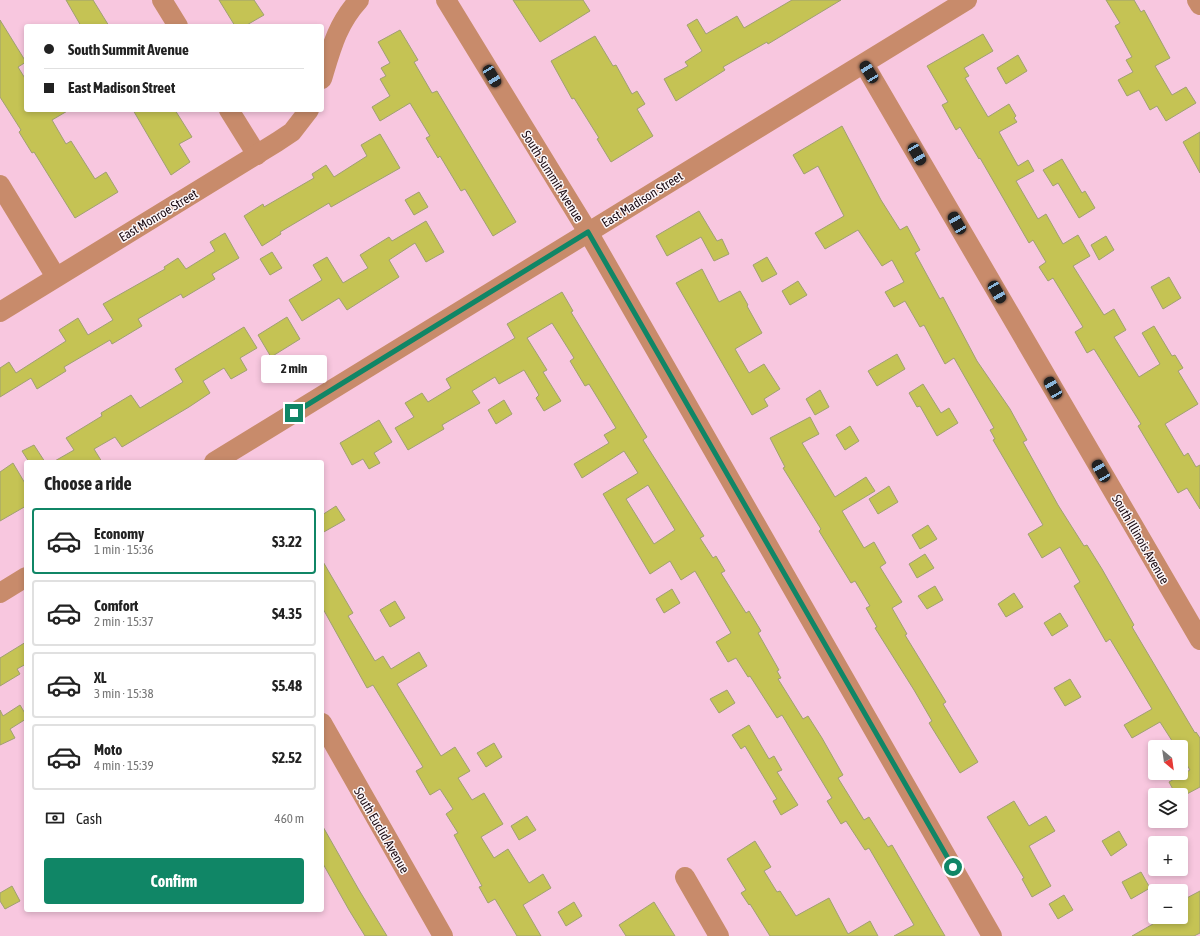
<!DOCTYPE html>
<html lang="en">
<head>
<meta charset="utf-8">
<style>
	body { margin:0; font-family:"Asap Condensed",sans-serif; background:#f6f6f6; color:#222; height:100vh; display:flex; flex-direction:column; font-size:15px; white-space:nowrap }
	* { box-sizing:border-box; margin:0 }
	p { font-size:13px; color:#767676 }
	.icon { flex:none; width:22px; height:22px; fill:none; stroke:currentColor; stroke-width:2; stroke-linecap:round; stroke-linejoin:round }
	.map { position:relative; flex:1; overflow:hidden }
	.details { position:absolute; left:24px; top:460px; width:300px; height:452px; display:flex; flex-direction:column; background:#fff; border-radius:4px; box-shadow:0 2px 6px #0003 }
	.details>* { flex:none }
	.hud { position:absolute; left:24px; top:24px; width:300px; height:88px; border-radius:4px; box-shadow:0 2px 6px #0003; display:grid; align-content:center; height:88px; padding:0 20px; background:#fff }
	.needle { width:26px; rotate:151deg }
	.tools { position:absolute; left:1148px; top:740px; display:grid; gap:8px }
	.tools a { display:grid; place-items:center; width:40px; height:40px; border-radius:4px; background:#fff; box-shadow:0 2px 6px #0003; font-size:20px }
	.end { position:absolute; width:18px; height:18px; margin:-9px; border:5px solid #108666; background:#fff; box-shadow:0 0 0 2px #fff }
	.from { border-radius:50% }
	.bubble { position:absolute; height:28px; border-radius:4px; background:#fff; box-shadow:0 2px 6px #0003; font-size:13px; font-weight:700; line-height:28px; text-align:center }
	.car { position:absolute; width:12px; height:24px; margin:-12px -6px; border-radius:5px; box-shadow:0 0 3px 1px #0007; background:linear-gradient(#222 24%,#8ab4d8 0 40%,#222 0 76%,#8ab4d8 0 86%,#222 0) }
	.hud b { display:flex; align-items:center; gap:14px; height:38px; font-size:15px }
	.hud b+b { border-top:1px solid #e0e0e0 }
	.hud i { width:10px; height:10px; background:#222 }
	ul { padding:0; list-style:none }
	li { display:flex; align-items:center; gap:12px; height:66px; margin:0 8px 6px; padding:0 12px; border:2px solid #e0e0e0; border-radius:4px }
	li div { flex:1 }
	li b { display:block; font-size:15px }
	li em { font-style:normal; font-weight:700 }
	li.current { border-color:#108666 }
	li>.icon { width:36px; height:36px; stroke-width:1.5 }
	h2 { padding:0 20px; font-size:18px; line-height:48px }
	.pay { display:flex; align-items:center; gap:10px; height:44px; padding:0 20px; font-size:15px }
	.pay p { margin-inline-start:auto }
	.cta { display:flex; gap:8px; margin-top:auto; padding:8px 20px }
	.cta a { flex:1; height:46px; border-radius:4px; background:#108666; color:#fff; font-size:16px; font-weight:700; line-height:46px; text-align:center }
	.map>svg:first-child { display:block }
</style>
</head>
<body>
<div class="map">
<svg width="1200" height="936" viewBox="0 0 1200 936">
	<rect width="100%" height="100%" fill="#f8c7df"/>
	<g fill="#c5c354" stroke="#a0a072" fill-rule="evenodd">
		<path d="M66 0H93L109 26H81Z"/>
		<path d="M219 0H254L264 15 245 26H235Z"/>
		<path d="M513 0H583L590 11 540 42Z"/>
		<path d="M792 0H841L768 44 767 42 723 67 725 70 676 101 664 79 688 66 685 62 702 51 687 25 697 19 706 34 737 16 744 28Z"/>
		<path d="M1106 0H1134L1141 12 1144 10 1170 58 1155 66 1172 95 1186 87 1196 103 1166 121 1157 106 1150 110 1139 90 1127 96 1118 80 1133 72 1126 60 1132 57 1115 26 1120 23Z"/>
		<path d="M0 20 26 62 18 67 26 80V110H69L52 120 66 144 71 141 95 179 106 172 118 192 75 218 34 152 32 153 19 132 21 130 0 97Z"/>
		<path d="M400 30 418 60 414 62 432 93 437 91 516 222 493 236 465 189 461 191 440 156 438 158 426 138 430 136 410 103 380 121 372 107 390 96 380 79 386 76 381 68 390 63 378 42Z"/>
		<path d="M983 34 993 51 964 68 969 76 965 78 988 117 1009 104 1016 116 1014 118 1017 122 999 132 1018 166 1028 160 1034 171 1016 181 1038 219 1046 214 1063 244 1078 235 1090 256 1073 266 1104 315 1114 309 1126 330 1114 337 1139 377 1160 364 1142 333 1154 326 1172 356 1175 355 1183 368 1178 371 1198 404 1165 424 1184 456 1188 453 1196 467 1200 465V509L1187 488 1178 493 1138 426 1141 424 1094 349 1087 353 1075 332 1083 327 1053 278 1048 281 1039 267 1046 262 1033 240 1029 243 980 158 979 159 960 127 956 130 942 105 948 102 927 66Z"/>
		<path d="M595 36 613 66 616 65 632 94 637 91 645 104 637 109 653 136 611 162 597 139 599 138 574 98 572 99 551 61Z"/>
		<path d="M1018 55 1027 71 1006 84 997 68Z"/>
		<path d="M133 110H175L192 137 179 144 190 162 171 175Z"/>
		<path d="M842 126 881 200 900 230 907 226 920 250 915 253 940 299 943 297 977 361 1010 409 1027 440 1023 442 1058 505 1084 546 1087 545 1102 569 1134 625 1132 627 1195 733 1196 732 1200 738V787L1185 795H1176L1169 782 1190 770 1181 755V747H1176L1160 722 1132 738 1124 725 1152 709 1110 639 1106 642 1074 586 1080 582 1060 547 1042 558 1028 534 1043 525 993 440 995 439 990 430 994 428 954 358 945 364 924 325 920 327 905 301 894 307 885 292 904 282 892 260 882 266 858 230 825 249 815 233 844 216 818 166 804 174 793 155Z"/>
		<path d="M1200 132V173L1183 142Z"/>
		<path d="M380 134 400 168 331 207 329 203 280 232 281 234 262 246 244 216 263 204 264 207 314 178 312 174 326 165 334 177 367 156 361 145Z"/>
		<path d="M1062 159 1082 193 1085 191 1095 208 1079 218 1058 183 1053 186 1043 170Z"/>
		<path d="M419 192 428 207 414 215 405 200Z"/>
		<path d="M699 211 717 241 722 239 729 254 714 261 701 237 667 256 656 236Z"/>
		<path d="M426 221 444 252 426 262 415 243 389 260 399 277 347 310 339 298 302 321 289 300 322 280 313 265 327 257 343 283 368 268 360 255 389 237 392 241Z"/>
		<path d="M225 233 239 258 212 274 215 279 183 298 181 294 138 319 142 326 112 344 110 340 64 367 66 371 37 389 31 378 0 397V368L9 362 16 373 66 341 59 330 78 318 88 335 113 320 103 304 165 269 164 267 178 258 186 269 215 251 210 242Z"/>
		<path d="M1106 236 1114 250 1099 260 1091 245Z"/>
		<path d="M272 252 282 268 270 275 260 259Z"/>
		<path d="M767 257 777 274 762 282 753 265Z"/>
		<path d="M702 269 719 302 740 291 748 305 747 306 762 333 735 349 749 373 764 364 780 389 764 399 768 406 752 415 676 283Z"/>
		<path d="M1169 277 1181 298 1163 309 1151 287Z"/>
		<path d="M798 281 807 295 790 305 782 291Z"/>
		<path d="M562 292 573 311 571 312 647 437 643 440 704 536 700 538 713 558 716 556 725 571 721 573 746 613 749 611 761 631 758 633 779 670 777 671 781 678 778 679 803 719 808 716 822 738 843 775 838 778 864 820 869 817 888 847 892 845 945 936H894L914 925 869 848 865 850 846 821 841 824 827 801 832 798 782 715 777 718 750 676 748 677 736 658 728 662 716 642 731 633 695 571 681 580 670 561 650 574 603 494 638 473 624 451 582 478 574 464 609 443 604 435 616 428 589 384 585 386 570 361 574 358 552 323 527 338 547 370 543 372 561 401 544 411 536 398 539 395 524 370 499 384 495 377 472 391 480 403 442 425 444 429 408 450 395 428 414 417 405 403 422 393 428 402 451 388 446 379 515 338 507 324ZM648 485 675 530 654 544 626 499Z"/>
		<path d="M287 317 300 339 271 357 258 335Z"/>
		<path d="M244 327 257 348 240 358 247 370 231 379 224 368 203 381 210 393 189 407 122 447 115 437 94 449 102 462H53L74 450 66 438 102 416 101 413 131 395 140 408 183 382 175 369Z"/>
		<path d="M897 354 905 369 877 386 868 371Z"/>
		<path d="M923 384 941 413 949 408 958 423 937 436 920 406 917 407 909 393Z"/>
		<path d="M820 390 829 407 815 415 806 399Z"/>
		<path d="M504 400 512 414 496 424 488 410Z"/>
		<path d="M810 417 819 434 802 443 835 497 866 477 875 491 842 511 864 548 874 542 886 563 880 567 902 602 892 608 907 634 905 635 946 702 943 704 978 762 960 773 929 723 932 721 914 690 875 628 877 627 866 608 870 606 855 581 851 583 819 531 821 529 783 468 785 467 770 438Z"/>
		<path d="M379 420 392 442 374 453 380 463 369 469 363 459 352 465 340 443Z"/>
		<path d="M850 426 859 441 845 450 836 435Z"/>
		<path d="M34 445 45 462H29L22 451Z"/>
		<path d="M13 463 26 485V506L0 521V472Z"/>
		<path d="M889 486 898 502 878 514 869 499Z"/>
		<path d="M336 506 345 520 322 533V515Z"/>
		<path d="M928 525 937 539 920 549 912 535Z"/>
		<path d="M925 554 934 568 917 578 909 564Z"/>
		<path d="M322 560 353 613 348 616 375 661 383 656 391 669 419 652 427 666 397 684 441 756 455 747 470 771 458 778 472 800 484 793 503 824 481 837 494 858 508 849 529 883 543 874 551 888 523 905 541 936H517L495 899 488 903 479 887 482 886 454 835 458 833 446 814 453 809 440 789 430 795 416 771 423 767 373 685 367 688 322 607Z"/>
		<path d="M935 586 943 600 927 609 918 596Z"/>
		<path d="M672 589 680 603 664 613 656 599Z"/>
		<path d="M1014 593 1023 607 1006 617 998 604Z"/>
		<path d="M395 601 405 618 390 627 380 610Z"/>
		<path d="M1060 613 1068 626 1052 636 1044 623Z"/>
		<path d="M26 642V664L17 669 20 674 0 686V658Z"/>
		<path d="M1070 679 1081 697 1065 706 1054 688Z"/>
		<path d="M727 690 735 703 719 713 710 699Z"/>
		<path d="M20 705 26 715V719L10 729 15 738 0 745V710L3 716Z"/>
		<path d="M749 725 769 759 774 756 782 770 777 772 798 805 781 815 773 801 777 799 745 746 741 749 732 735Z"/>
		<path d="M494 743 502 757 486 767 477 753Z"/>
		<path d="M1014 801 1029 826 1046 816 1055 831 1029 846 1051 886 1032 897 1022 879 1024 878 987 817Z"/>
		<path d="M527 816 536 830 519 840 511 826Z"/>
		<path d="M322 825 359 890 387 936H365L349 910 322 862Z"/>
		<path d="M1119 831 1127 845 1111 856 1102 841Z"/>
		<path d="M755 841 771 867 764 871 777 892 780 891 796 916 829 898 848 934 870 921 878 936H770L750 904 749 905 741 893 746 890 727 859Z"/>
		<path d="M1141 872 1150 888 1131 899 1122 882Z"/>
		<path d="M12 886 20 901 5 909 0 901V893Z"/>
		<path d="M1200 891V933L1194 936H1132L1153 924 1149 917H1181V901Z"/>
		<path d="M1064 895 1073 910 1058 919 1049 904Z"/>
		<path d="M574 902 582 916 566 926 558 912Z"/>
		<path d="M654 902 675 936H626L619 925Z"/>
	</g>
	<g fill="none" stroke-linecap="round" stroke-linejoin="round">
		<g stroke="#c88b6b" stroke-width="20">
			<path d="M162 0 178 26"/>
			<path d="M446 0 588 232 992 936"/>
			<path d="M1197 0 1200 5"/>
			<path d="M864 64 1200 640"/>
			<path d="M322 79C331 49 337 24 359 0"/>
			<path d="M229 110 257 155"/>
			<path d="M0 185 56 277"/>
			<path d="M0 312 277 142 292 132 309 110"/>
			<path d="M214 462 967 0"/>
			<path d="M0 593 26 577"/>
			<path d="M322 723 443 936"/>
			<path d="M685 877 719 936"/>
		</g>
	</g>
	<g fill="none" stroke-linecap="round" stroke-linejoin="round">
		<path stroke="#108666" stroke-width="5" d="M294 413 588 232 953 867"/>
	</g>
	<g text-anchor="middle" stroke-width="3" stroke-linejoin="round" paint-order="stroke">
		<g font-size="13" fill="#1c0c14" stroke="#fcf7f9">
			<text transform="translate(553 176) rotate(58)" y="5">South Summit Avenue</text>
			<text transform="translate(642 199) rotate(-32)" y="5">East Madison Street</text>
			<text transform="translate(158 215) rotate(-31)" y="5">East Monroe Street</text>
			<text transform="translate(1141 539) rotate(60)" y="5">South Illinois Avenue</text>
			<text transform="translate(382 830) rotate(60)" y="5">South Euclid Avenue</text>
		</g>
	</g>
</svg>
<div class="tools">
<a><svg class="needle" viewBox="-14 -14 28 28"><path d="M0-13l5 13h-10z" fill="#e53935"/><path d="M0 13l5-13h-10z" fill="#767676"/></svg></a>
<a><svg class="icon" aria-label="layers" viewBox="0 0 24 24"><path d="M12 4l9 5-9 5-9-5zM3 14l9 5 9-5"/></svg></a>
<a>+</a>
<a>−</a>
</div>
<i class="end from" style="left:953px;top:867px"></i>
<i class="end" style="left:294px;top:413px"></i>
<div class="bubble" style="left:261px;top:355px;width:66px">2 min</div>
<i class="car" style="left:869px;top:72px;rotate:328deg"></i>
<i class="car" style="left:492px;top:76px;rotate:149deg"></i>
<i class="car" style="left:917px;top:154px;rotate:150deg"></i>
<i class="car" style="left:957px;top:223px;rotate:330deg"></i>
<i class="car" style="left:997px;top:292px;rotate:150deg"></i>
<i class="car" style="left:1053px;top:388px;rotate:330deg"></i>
<i class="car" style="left:1101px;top:471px;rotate:330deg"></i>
<div class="hud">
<b><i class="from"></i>South Summit Avenue</b>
<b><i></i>East Madison Street</b>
</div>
<section class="details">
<h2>Choose a ride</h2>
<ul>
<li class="current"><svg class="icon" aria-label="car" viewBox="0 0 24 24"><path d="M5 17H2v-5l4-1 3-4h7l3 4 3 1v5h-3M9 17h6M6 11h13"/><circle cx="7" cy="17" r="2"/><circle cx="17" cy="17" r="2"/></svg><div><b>Economy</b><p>1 min · 15:36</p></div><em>$3.22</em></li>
<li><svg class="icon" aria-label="car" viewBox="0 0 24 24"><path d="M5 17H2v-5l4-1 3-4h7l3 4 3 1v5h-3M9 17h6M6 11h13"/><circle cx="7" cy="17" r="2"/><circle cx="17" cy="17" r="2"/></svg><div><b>Comfort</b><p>2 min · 15:37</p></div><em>$4.35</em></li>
<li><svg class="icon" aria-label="car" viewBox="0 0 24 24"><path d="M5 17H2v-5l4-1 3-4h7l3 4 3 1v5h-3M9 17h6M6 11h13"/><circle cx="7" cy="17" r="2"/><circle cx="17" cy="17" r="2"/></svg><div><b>XL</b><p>3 min · 15:38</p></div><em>$5.48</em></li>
<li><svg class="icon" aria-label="car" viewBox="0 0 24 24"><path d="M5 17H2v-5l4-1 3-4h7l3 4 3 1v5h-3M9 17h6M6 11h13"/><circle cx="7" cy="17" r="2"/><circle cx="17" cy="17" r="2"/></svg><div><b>Moto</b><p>4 min · 15:39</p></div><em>$2.52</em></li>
</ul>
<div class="pay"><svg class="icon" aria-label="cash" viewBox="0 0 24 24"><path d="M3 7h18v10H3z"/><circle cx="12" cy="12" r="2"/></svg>Cash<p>460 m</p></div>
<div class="cta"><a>Confirm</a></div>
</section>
</div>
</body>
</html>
